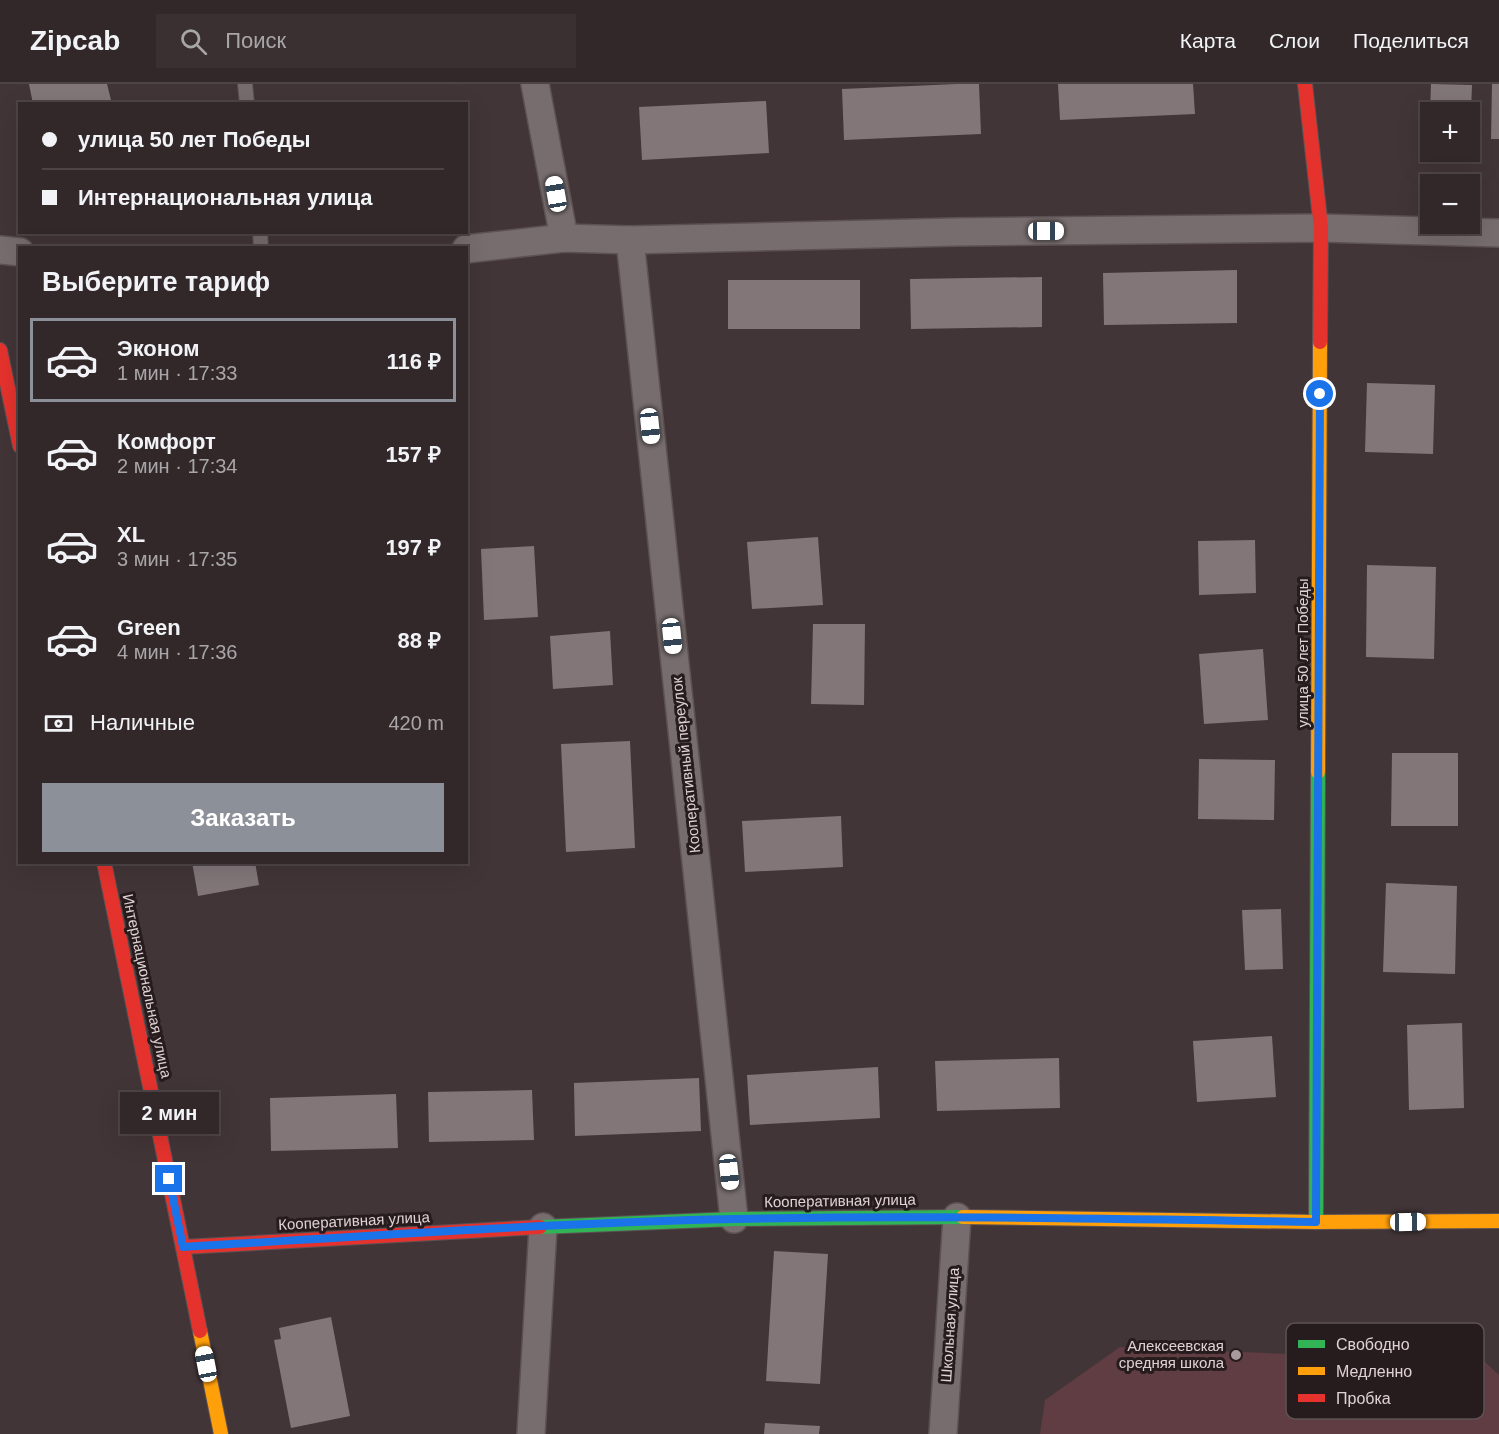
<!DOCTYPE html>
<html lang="ru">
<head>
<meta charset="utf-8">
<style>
	body { margin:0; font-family:Helvetica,sans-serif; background:#3a3032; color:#f1f3f6; height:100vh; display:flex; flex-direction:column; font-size:22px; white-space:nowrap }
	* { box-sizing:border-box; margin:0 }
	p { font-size:20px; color:#a8a6a8 }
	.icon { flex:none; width:33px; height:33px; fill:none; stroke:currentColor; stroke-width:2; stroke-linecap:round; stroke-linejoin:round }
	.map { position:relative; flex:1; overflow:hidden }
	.details { position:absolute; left:18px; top:162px; width:450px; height:618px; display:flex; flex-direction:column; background:#32282a; border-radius:0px; box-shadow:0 6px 24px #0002,0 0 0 2px #4d4447 }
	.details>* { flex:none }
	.top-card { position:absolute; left:18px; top:18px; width:450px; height:132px; border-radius:0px; box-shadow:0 6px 24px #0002,0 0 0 2px #4d4447; display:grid; align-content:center; height:132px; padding:0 24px; background:#32282a }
	.fabs { position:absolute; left:1420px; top:18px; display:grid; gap:12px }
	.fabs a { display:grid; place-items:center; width:60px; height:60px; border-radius:0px; background:#32282a; box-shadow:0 6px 24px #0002,0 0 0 2px #4d4447; font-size:30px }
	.end { position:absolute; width:27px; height:27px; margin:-14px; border:8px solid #1a73e8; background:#fff; box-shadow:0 0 0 3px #fff }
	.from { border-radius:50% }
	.bubble { position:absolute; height:42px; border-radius:0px; background:#32282a; box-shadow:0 6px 24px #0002,0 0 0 2px #4d4447; font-size:20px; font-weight:600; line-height:42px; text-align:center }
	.car { position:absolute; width:18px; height:36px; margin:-18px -9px; border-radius:8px; box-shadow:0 0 4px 2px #0007; background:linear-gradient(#fff 24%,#345 0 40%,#fff 0 76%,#345 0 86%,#fff 0) }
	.top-card b { display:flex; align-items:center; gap:21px; height:57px; font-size:22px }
	.top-card b+b { border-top:2px solid #4d4447 }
	.top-card i { width:15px; height:15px; background:#f1f3f6 }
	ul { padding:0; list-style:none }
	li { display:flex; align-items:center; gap:18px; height:84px; margin:0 12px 9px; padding:0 12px; border:3px solid transparent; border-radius:0px }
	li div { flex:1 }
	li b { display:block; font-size:22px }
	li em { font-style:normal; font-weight:600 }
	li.current { border-color:#8c9099 }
	li>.icon { width:54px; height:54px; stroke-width:1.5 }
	h2 { padding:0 24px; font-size:27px; line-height:72px }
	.pay { display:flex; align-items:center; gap:15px; height:66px; padding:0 24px; font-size:22px }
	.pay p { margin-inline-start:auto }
	.primary-button { display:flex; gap:12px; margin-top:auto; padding:12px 24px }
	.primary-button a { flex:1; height:69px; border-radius:0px; background:#8c9099; color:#fff; font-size:24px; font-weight:600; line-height:69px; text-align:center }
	header { display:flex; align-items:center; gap:36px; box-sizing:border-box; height:84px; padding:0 30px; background:#32282a; border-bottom:2px solid #4d4447 }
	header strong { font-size:28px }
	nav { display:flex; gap:33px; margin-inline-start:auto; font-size:21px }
	.search { width:420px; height:54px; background:#3a3032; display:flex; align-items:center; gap:15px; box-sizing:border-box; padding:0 21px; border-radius:0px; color:#a8a6a8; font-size:22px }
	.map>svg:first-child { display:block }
</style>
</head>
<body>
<header>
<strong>Zipcab</strong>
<div class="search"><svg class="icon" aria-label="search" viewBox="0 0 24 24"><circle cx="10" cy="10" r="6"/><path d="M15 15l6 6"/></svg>Поиск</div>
<nav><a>Карта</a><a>Слои</a><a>Поделиться</a></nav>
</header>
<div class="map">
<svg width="1499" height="1350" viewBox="0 0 1499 1350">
	<rect width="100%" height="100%" fill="#423538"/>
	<path fill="#5f3d42" d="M1120 1263 1485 1278 1499 1291V1350H1040L1045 1316Z"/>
	<g fill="#827679">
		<path d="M29 0H107L112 20H33Z"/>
		<path d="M957 0H979L981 50 844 56 842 5Z"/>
		<path d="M1058 0H1193L1195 30 1060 36Z"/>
		<path d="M1431 0 1472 1 1471 28H1430Z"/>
		<path d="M1492 0H1499V55H1491Z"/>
		<path d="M766 17 769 69 642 76 639 23Z"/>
		<path d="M1237 186V239L1104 241 1103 189Z"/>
		<path d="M1042 193V243L911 245 910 195Z"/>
		<rect x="728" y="196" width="132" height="49"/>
		<path d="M1367 299 1435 301 1433 370 1365 368Z"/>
		<path d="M818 453 823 521 752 525 747 458Z"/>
		<path d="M1255 456 1256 509 1199 511 1198 457Z"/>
		<path d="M534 462 538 533 484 536 481 465Z"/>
		<path d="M1367 481 1436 483 1434 575 1366 573Z"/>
		<path d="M813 540H865L864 621 811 620Z"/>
		<path d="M610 547 613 601 553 605 550 552Z"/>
		<path d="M1263 565 1268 636 1204 640 1199 570Z"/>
		<path d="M630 657 635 764 566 768 561 660Z"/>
		<path d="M1392 669H1458V742H1391Z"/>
		<path d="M1199 675 1275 676 1274 736 1198 735Z"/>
		<path d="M841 732 843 783 745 788 742 737Z"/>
		<path d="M192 778H255L259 801 198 812Z"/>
		<path d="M1386 799 1457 802 1455 890 1383 888Z"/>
		<path d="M1281 825 1283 885 1245 886 1242 826Z"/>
		<path d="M1462 939 1464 1024 1409 1026 1407 941Z"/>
		<path d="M1272 952 1276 1013 1197 1018 1193 957Z"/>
		<path d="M1059 974 1060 1024 937 1027 935 977Z"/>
		<path d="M878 983 880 1034 750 1041 747 991Z"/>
		<path d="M699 994 701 1047 575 1052 574 999Z"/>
		<path d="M532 1006 534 1056 429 1058 428 1008Z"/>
		<path d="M396 1010 398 1064 271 1067 270 1014Z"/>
		<path d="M774 1167 828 1170 820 1300 766 1297Z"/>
		<path d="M331 1233 350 1332 291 1344 274 1256 281 1255 279 1244Z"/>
		<path d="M765 1339 820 1342 819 1350H764Z"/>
	</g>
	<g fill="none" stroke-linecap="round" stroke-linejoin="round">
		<g stroke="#5d5153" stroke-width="16">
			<g id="lane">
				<path d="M245 0 247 20"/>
				<path d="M260 148 261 164"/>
			</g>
		</g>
		<g stroke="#5d5153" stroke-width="30">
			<g id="street">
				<path d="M535 0 564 154"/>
				<path d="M630 156 734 1135"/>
				<path d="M466 165 564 154 630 156 955 148 1321 144 1499 149"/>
				<path d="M0 166 20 168"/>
				<path d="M531 1350 543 1143"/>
				<path d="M943 1350 957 1133"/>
			</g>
		</g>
		<g stroke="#5d5153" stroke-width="16">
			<g id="fast">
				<path d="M1316 1138 1318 688"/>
				<path d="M540 1143 734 1135 963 1133"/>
			</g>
		</g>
		<g stroke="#5d5153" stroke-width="16">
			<g id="slow">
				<path d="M1318 688 1320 258"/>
				<path d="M963 1133 1316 1138 1499 1137"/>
				<path d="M200 1247 221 1350"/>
			</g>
		</g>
		<g stroke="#5d5153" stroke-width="16">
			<g id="jam">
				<path d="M1305 0 1321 144 1320 258"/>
				<path d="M0 266 20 362"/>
				<path d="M104 778 200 1247"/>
				<path d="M183 1163 540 1143"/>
			</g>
		</g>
		<use href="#lane" stroke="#776d6e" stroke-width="14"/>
		<use href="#street" stroke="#776d6e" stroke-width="27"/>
		<use href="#fast" stroke="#30b455" stroke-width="14"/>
		<use href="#slow" stroke="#ff9f0a" stroke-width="14"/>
		<use href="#jam" stroke="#e5322d" stroke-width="14"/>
	</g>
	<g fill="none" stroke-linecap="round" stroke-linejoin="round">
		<path stroke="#1a73e8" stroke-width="8" d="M169 1095 183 1163C367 1152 551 1139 735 1135 929 1131 1123 1135 1316 1138L1320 310"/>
	</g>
	<circle fill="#a99a9d" stroke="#261c1d" stroke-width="2" cx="1236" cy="1271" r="6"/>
	<g text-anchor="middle" stroke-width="6" stroke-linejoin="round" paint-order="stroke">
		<g font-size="15" fill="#e0d1d3" stroke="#261c1d">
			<text transform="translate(1303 569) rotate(-90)" y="5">улица 50 лет Победы</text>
			<text transform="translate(686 681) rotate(-96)" y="5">Кооперативный переулок</text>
			<text transform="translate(147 902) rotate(78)" y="5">Интернациональная улица</text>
			<text transform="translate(840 1117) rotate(-1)" y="5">Кооперативная улица</text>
			<text transform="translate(354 1137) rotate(-3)" y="5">Кооперативная улица</text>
			<text transform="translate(950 1241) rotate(-86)" y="5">Школьная улица</text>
		</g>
		<g font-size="15" fill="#e0d1d3" stroke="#261c1d" text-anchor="end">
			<text x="1224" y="1267">Алексеевская<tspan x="1224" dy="17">средняя школа</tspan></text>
		</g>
	</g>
	<rect x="1286" y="1239" width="198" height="96" rx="9" fill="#261c1d" stroke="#5e5254" stroke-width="1.5"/>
	<rect x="1298" y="1256" width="27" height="8" fill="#30b455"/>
	<rect x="1298" y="1283" width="27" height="8" fill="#ff9f0a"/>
	<rect x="1298" y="1310" width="27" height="8" fill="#e5322d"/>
	<g font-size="16" fill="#e0d1d3">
		<text x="1336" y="1266">Свободно</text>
		<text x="1336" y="1293">Медленно</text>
		<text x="1336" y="1320">Пробка</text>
	</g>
</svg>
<div class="fabs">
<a>+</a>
<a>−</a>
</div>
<i class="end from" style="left:1320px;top:310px"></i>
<i class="end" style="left:169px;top:1095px"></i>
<div class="bubble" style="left:120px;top:1008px;width:99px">2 мин</div>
<i class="car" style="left:556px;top:110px;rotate:350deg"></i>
<i class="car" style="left:1046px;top:147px;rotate:90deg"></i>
<i class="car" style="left:650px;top:342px;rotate:174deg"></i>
<i class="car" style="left:672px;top:552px;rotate:174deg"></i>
<i class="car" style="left:729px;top:1088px;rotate:174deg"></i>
<i class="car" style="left:1408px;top:1138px;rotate:89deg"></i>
<i class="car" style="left:206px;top:1280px;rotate:349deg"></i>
<div class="top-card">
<b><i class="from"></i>улица 50 лет Победы</b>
<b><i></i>Интернациональная улица</b>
</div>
<section class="details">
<h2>Выберите тариф</h2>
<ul>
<li class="current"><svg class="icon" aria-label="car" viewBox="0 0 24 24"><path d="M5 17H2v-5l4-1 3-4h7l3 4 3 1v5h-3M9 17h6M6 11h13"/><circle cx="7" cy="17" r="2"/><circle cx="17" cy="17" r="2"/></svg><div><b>Эконом</b><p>1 мин · 17:33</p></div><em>116 ₽</em></li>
<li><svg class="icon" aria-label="car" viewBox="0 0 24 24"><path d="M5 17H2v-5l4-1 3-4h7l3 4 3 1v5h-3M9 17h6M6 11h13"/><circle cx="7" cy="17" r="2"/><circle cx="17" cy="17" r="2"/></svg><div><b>Комфорт</b><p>2 мин · 17:34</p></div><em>157 ₽</em></li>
<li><svg class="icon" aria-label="car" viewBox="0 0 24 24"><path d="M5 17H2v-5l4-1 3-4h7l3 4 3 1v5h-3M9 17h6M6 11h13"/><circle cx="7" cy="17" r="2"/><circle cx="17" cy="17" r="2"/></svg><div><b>XL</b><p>3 мин · 17:35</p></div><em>197 ₽</em></li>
<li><svg class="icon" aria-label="car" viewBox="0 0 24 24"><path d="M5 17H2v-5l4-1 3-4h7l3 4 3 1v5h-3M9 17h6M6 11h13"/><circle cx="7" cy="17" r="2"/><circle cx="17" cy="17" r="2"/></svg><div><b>Green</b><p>4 мин · 17:36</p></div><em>88 ₽</em></li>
</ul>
<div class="pay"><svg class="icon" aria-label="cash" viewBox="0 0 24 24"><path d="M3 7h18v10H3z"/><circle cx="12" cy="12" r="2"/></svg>Наличные<p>420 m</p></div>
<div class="primary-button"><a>Заказать</a></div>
</section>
</div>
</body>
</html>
